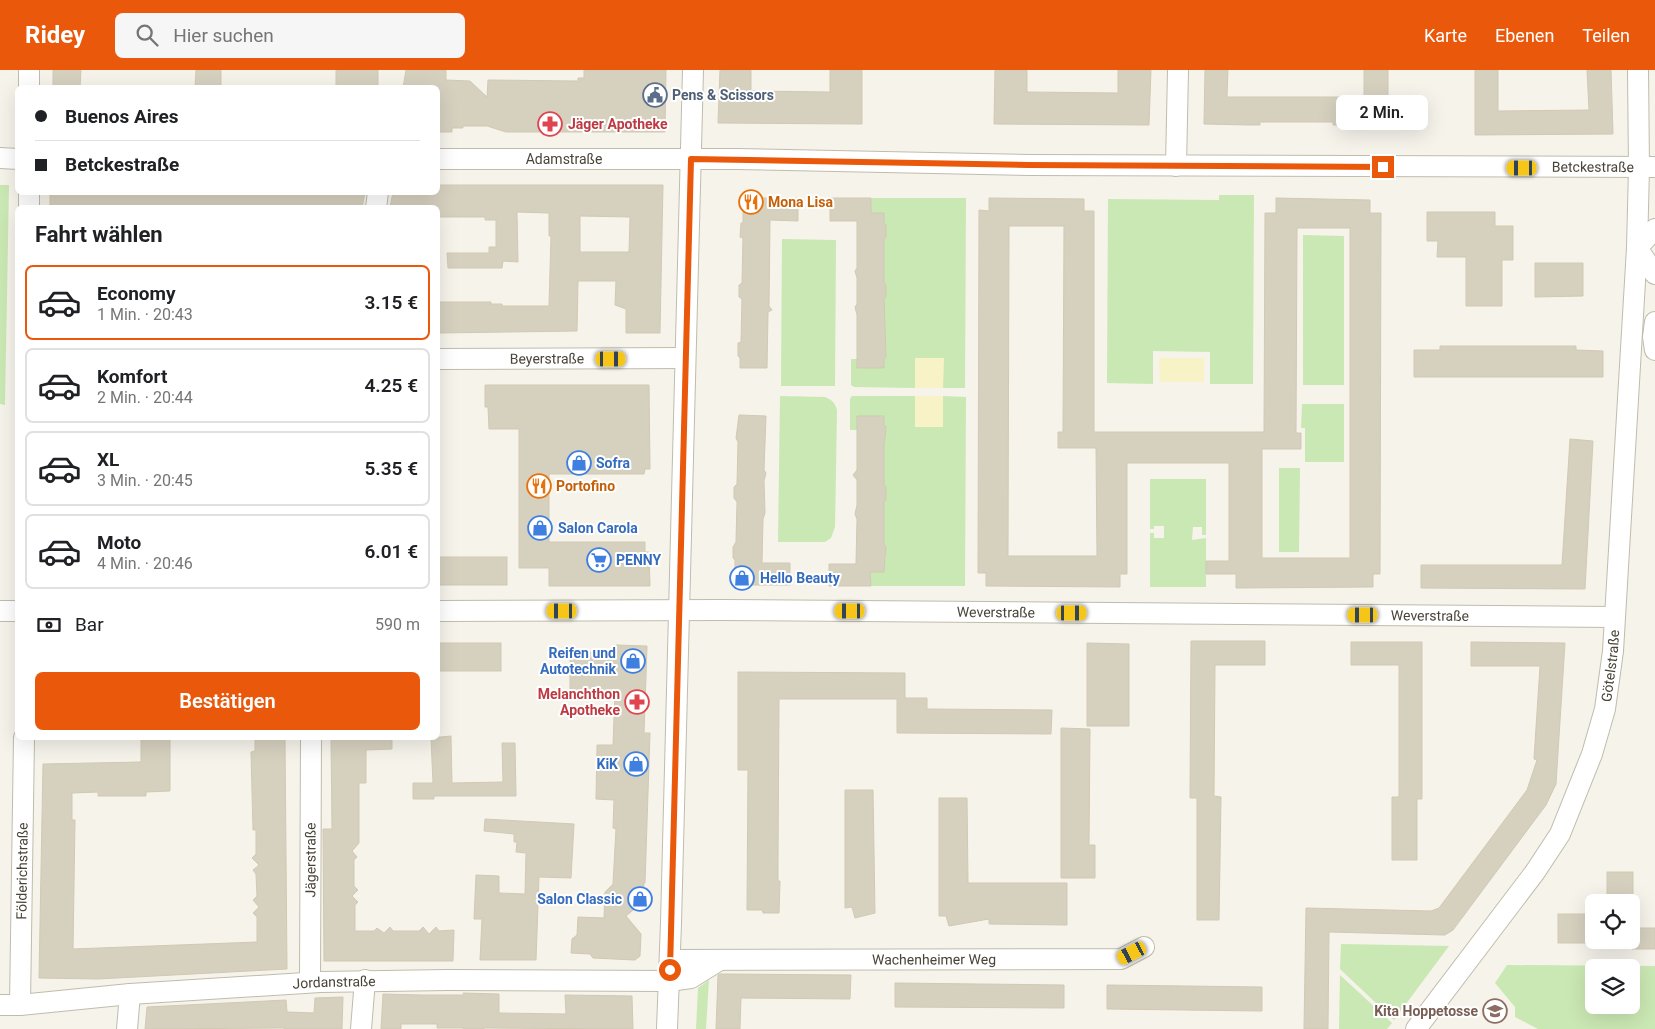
<!DOCTYPE html>
<html lang="de">
<head>
<meta charset="utf-8">
<style>
	body { margin:0; font-family:Roboto,sans-serif; background:#f6f6f6; color:#202124; height:100vh; display:flex; flex-direction:column; font-size:19px; white-space:nowrap }
	* { box-sizing:border-box; margin:0 }
	p { font-size:16px; color:#757577 }
	.icon { flex:none; width:28px; height:28px; fill:none; stroke:currentColor; stroke-width:2; stroke-linecap:round; stroke-linejoin:round }
	.map { position:relative; flex:1; overflow:hidden }
	.drawer { position:absolute; left:15px; top:135px; width:425px; height:535px; display:flex; flex-direction:column; background:#fff; border-radius:8px; box-shadow:0 5px 20px #0002 }
	.drawer>* { flex:none }
	.banner { position:absolute; left:15px; top:15px; width:425px; height:110px; border-radius:8px; box-shadow:0 5px 20px #0002; display:grid; align-content:center; height:110px; padding:0 20px; background:#fff }
	.tools { position:absolute; left:1585px; top:824px; display:grid; gap:10px }
	.tools a { display:grid; place-items:center; width:55px; height:55px; border-radius:8px; background:#fff; box-shadow:0 5px 20px #0002; font-size:25px }
	.end { position:absolute; width:22px; height:22px; margin:-11px; border:6px solid #ea580c; background:#fff; box-shadow:0 0 0 2px #fff }
	.from { border-radius:50% }
	.bubble { position:absolute; height:35px; border-radius:8px; background:#fff; box-shadow:0 5px 20px #0002; font-size:16px; font-weight:600; line-height:35px; text-align:center }
	.car { position:absolute; width:15px; height:30px; margin:-15px -8px; border-radius:6px; box-shadow:0 0 4px 1px #0007; background:linear-gradient(#f5c518 24%,#345 0 40%,#f5c518 0 76%,#345 0 86%,#f5c518 0) }
	.banner b { display:flex; align-items:center; gap:18px; height:48px; font-size:19px }
	.banner b+b { border-top:1px solid #e0e0e0 }
	.banner i { width:12px; height:12px; background:#202124 }
	ul { padding:0; list-style:none }
	li { display:flex; align-items:center; gap:15px; height:75px; margin:0 10px 8px; padding:0 10px; border:2px solid #e0e0e0; border-radius:8px }
	li div { flex:1 }
	li b { display:block; font-size:19px }
	li em { font-style:normal; font-weight:600 }
	li.active { border-color:#ea580c }
	li>.icon { width:45px; height:45px; stroke-width:1.5 }
	h2 { padding:0 20px; font-size:22px; line-height:60px }
	.pay { display:flex; align-items:center; gap:12px; height:55px; padding:0 20px; font-size:19px }
	.pay p { margin-inline-start:auto }
	.button { display:flex; gap:10px; margin-top:auto; padding:10px 20px }
	.button a { flex:1; height:58px; border-radius:8px; background:#ea580c; color:#fff; font-size:20px; font-weight:600; line-height:58px; text-align:center }
	header { display:flex; align-items:center; gap:30px; box-sizing:border-box; height:70px; padding:0 25px; background:#ea580c; color:#fff }
	header strong { font-size:24px }
	nav { display:flex; gap:28px; margin-inline-start:auto; font-size:18px }
	.search { width:350px; height:45px; background:#f6f6f6; display:flex; align-items:center; gap:12px; box-sizing:border-box; padding:0 18px; border-radius:8px; color:#757577; font-size:19px }
	.map>svg:first-child { display:block }
</style>
</head>
<body>
<header>
<strong>Ridey</strong>
<div class="search"><svg class="icon" aria-label="search" viewBox="0 0 24 24"><circle cx="10" cy="10" r="6"/><path d="M15 15l6 6"/></svg>Hier suchen</div>
<nav><a>Karte</a><a>Ebenen</a><a>Teilen</a></nav>
</header>
<div class="map">
<svg width="1655" height="959" viewBox="0 0 1655 959">
	<rect width="100%" height="100%" fill="#f5f3ea"/>
	<g fill="#cae8b3" fill-rule="evenodd">
		<path d="M0 115H9L5 335 0 334Z"/>
		<path d="M1219 125H1254L1253 314H1210V282L1153 281V314L1107 313 1108 129 1219 130Z"/>
		<path d="M871 128H966L965 318H943V288H916L915 318 854 317 851 315V289H857V298H883L884 289 886 287V275L884 273V143H871Z"/>
		<path d="M1303 165 1344 166V315H1303Z"/>
		<path d="M782 169 836 170 835 316H781Z"/>
		<path d="M780 326 825 327C832 330 835 333 837 340L835 457 831 468 825 472H778Z"/>
		<path d="M852 326H915V356L942 357 943 326 966 327 965 516H871L870 502 886 489V477L884 475V371L885 369 886 357 884 355V347L857 346V360H850V329Z"/>
		<path d="M1302 334H1344V392H1305V358H1301Z"/>
		<path d="M1279 398H1300L1299 482H1279Z"/>
		<path d="M1150 409H1206V465H1202V457H1193L1192 470 1206 468V517H1150V463H1154V468H1164V456H1154V459H1150Z"/>
		<path d="M1341 874 1449 876 1394 950 1340 899Z"/>
		<path d="M1507 895 1655 896V959H1538L1515 947V937L1495 913ZM1594 898H1631V935H1594Z"/>
		<path d="M1340 905 1392 953 1387 959H1339Z"/>
		<path d="M709 910 706 959H696L698 918Z"/>
	</g>
	<g fill="#f8f3c6">
		<path d="M915 288H944L943 318H915Z"/>
		<path d="M1159 288H1204V312H1160Z"/>
		<rect x="915" y="326" width="28" height="31"/>
	</g>
	<g fill="#d6d0bf" stroke="#d1c9b2" fill-rule="evenodd">
		<path d="M53 0H81L80 18H53Z"/>
		<path d="M196 0H221V18H195Z"/>
		<rect x="336" y="0" width="42" height="18"/>
		<path d="M406 0H446V10L470 11 487 27 488 10 578 11V8H584V0H666L665 62H506L487 56H463V58H452V62H438V18H403Z"/>
		<path d="M720 0H751V21L830 22V0H862V54L718 53Z"/>
		<path d="M995 0H1027V22L1118 23V0H1151L1149 55 994 54Z"/>
		<path d="M1205 0H1228L1227 27H1364V0H1388V55H1333V52H1260V55H1250L1204 54Z"/>
		<path d="M1475 0H1498V41L1589 40 1587 0H1611L1613 64 1475 65Z"/>
		<path d="M438 115H663L660 263H626V239L615 235 616 211H578L577 261 438 263V232H491V234H502V236H549L551 166H549V143L517 142 518 192 503 191 502 198H448L447 183H489V177H496V150H485V147H439L438 138H390L393 122H438ZM580 146 630 147 629 182H580Z"/>
		<path d="M50 122H365L362 138H50Z"/>
		<path d="M743 128H798V151L770 150 769 236 772 240 768 242 767 298H740V288L738 286V273L741 272 742 229 739 227V215L742 213 743 168 740 167 741 153H743Z"/>
		<path d="M830 128H871V143H884V153L886 155V167L884 169V212L886 215V226L884 230 886 287 884 289V298H857V245L855 237 857 234V208L855 201 857 198V151H830Z"/>
		<path d="M989 128 1084 129V141H1094V362H1264L1265 143H1276V128L1370 130V143H1381L1380 504H1373V517L1236 518V504H1206V491H1229V393H1127V504H1120V517L986 516V503H978L979 140 989 141ZM1009 156H1064L1063 362H1058V378H1096L1097 486H1008ZM1297 158H1350V488H1262V379H1301V363H1296Z"/>
		<path d="M1427 142H1495V156H1513V190H1502V236H1466V187H1437L1438 171H1427Z"/>
		<path d="M1535 193H1583V226L1535 227Z"/>
		<path d="M1440 276H1576V280L1603 281V307H1414V280H1440Z"/>
		<path d="M485 315H649L650 399H645L644 404H549V472H645V482H649L650 516H549V498H519V359H489L488 337H485Z"/>
		<path d="M739 345 766 346 764 400 766 403 764 411 765 443 763 449 762 493H790V515H735V490L733 488V477L736 472 737 432 734 428V417L737 414 738 372 736 368Z"/>
		<path d="M857 346H884V356H886L885 369 884 373V415L886 417V430L884 431V474L886 477 884 502H870L871 516H829V494H856L857 449 855 444 857 435V410L853 405 857 400Z"/>
		<path d="M1570 369 1593 371 1585 519 1421 518V495H1562Z"/>
		<rect x="438" y="487" width="69" height="28"/>
		<path d="M1191 571H1265V595H1215L1214 726 1221 727 1219 850H1197V728H1190Z"/>
		<path d="M1351 572H1422V729H1417V790H1392V727H1399V595H1351Z"/>
		<path d="M1471 572 1565 573 1556 714 1546 735 1453 860 1445 865 1329 862 1328 959H1304L1306 838 1431 841 1439 838 1527 720 1537 690 1534 689 1540 596H1471Z"/>
		<rect x="438" y="573" width="63" height="28"/>
		<path d="M1087 573 1129 574V656H1087Z"/>
		<path d="M616 575 647 576 644 663H650L645 813H644L643 832 626 846 641 864 640 886 635 890 593 888 590 884 571 883 572 869 577 865 578 847 604 848 605 822 613 814 616 759 613 758 614 730 596 729 597 675H613L615 621H570V582L615 583Z"/>
		<path d="M738 602 905 603V628H927V639L1052 640 1051 664 897 663V629H779L778 792V811H780L779 843H763L762 840H747L748 700H738Z"/>
		<path d="M1061 658 1090 659 1089 775H1095V808H1061Z"/>
		<path d="M451 666 452 713 503 712 502 673H515L516 726H434V729H413V713H433L431 668Z"/>
		<path d="M141 668H170V721L146 722V726H98V722L72 723V750H75L73 879 257 872V847L253 843 259 837 253 830 257 826 256 804 253 800 259 795 252 788 256 784V760H253L251 682 255 681V668H285L287 899 98 909 39 908 43 694 141 692Z"/>
		<path d="M331 668H392V679L366 680V713H359V773L352 781 357 787 354 790V816L358 820 352 826 358 832 355 835V861H374L377 858 384 863 390 857 393 861H419L423 857 429 864 436 857 439 861 454 860 453 891H324L323 759H332Z"/>
		<path d="M845 720H873L875 843 855 848 852 837 845 838Z"/>
		<path d="M939 728H967L968 813H1067V855L989 854V849L949 856 946 846H939Z"/>
		<path d="M485 749 574 754 571 808 539 807 536 890H480L482 849H474L476 805 499 806V823L525 824 526 783 516 782 517 772H514V764L484 761Z"/>
		<rect x="1607" y="802" width="26" height="30"/>
		<rect x="1558" y="844" width="36" height="29"/>
		<path d="M1631 858H1655V879H1632Z"/>
		<path d="M720 904 851 905 850 929 741 928 740 959H716L718 905Z"/>
		<path d="M895 913 1064 915V938L895 937Z"/>
		<path d="M1107 915 1262 917V941L1107 939Z"/>
		<path d="M463 923 499 924V943L566 944 565 925 632 926 633 959 484 958V959H463V958H437V954H401V959H381L383 924 422 925H464Z"/>
		<path d="M343 927 342 959H284V958L145 959 147 937 286 930 287 942 314 943 315 928Z"/>
	</g>
	<g fill="none" stroke-linecap="round" stroke-linejoin="round">
		<g stroke="#c0bcac" stroke-width="22">
			<g id="minor">
				<path d="M29 0V18"/>
				<path d="M0 88 18 89"/>
				<path id="s1" d="M438 89H737L1029 95 1655 97"/>
				<path d="M1176 96 1178 0"/>
				<path d="M29 138V122"/>
				<path d="M376 138 378 122"/>
				<path d="M1637 178 1655 204"/>
				<path d="M1637 178 1655 159"/>
				<path d="M1655 252 1653 267 1655 280"/>
				<path id="s2" d="M438 289 685 288"/>
				<path d="M0 541H18"/>
				<path id="s3" d="M438 541 721 540 1614 547"/>
				<path id="s4" d="M670 890 1121 889 1144 877"/>
				<path id="s5" d="M310 912 311 668"/>
				<path id="s6" d="M0 935H20L130 924 320 912 447 910 669 911 691 908 720 890"/>
				<path id="s7" d="M20 935 24 668"/>
				<path d="M127 959 130 924"/>
				<path d="M361 959 365 910"/>
				<path d="M667 959 671 853 693 0"/>
				<path id="s8" d="M1416 959 1535 802 1560 764 1592 684 1605 639 1613 581 1637 178 1639 98 1638 0"/>
			</g>
		</g>
		<use href="#minor" stroke="#fff" stroke-width="20"/>
	</g>
	<g fill="none" stroke-linecap="round" stroke-linejoin="round">
		<path stroke="#ea580c" stroke-width="6" d="M670 900 691 89 1028 95 1383 97"/>
	</g>
	<defs>
		<g id="civic-ring" transform="scale(1.25)"><circle r="9.5" fill="#fff" stroke="#5c6f8a" stroke-width="1.5"/><path d="M-.6-6.5H3V-4.5H.6V-3L4-1V1h2V6H-6V1h2V-1L-.6-3ZM-1.2 2.5V6h2.4V2.5Z" fill="#5c6f8a"/></g>
		<g id="pharmacy-ring" transform="scale(1.25)"><circle r="9.5" fill="#fff" stroke="#e0444e" stroke-width="1.5"/><path d="M-2-6h4v4h4v4h-4v4h-4v-4h-4v-4h4Z" fill="#e0444e"/></g>
		<g id="restaurant-ring" transform="scale(1.25)"><circle r="9.5" fill="#fff" stroke="#e8710a" stroke-width="1.5"/><path d="M-5-6h1v4h1v-4h1v4h1v-4h1v5L-1.5 .5V6h-2V.5L-5-1ZM5-6V6H3V1.5H1.5Q1.5-4 5-6Z" fill="#e8710a"/></g>
		<g id="shop-ring" transform="scale(1.25)"><circle r="9.5" fill="#fff" stroke="#3f7fe0" stroke-width="1.5"/><path d="M-5-2.5h2.3a2.7 3.5 0 0 1 5.4 0H5L5.5 6h-11ZM-1.5-2.5h3a1.5 2.3 0 0 0-3 0Z" fill="#3f7fe0"/></g>
		<g id="supermarket-ring" transform="scale(1.25)"><circle r="9.5" fill="#fff" stroke="#3f7fe0" stroke-width="1.5"/><path d="M-6-5.5h2.5l.6 2H6L4.5 2H-2.5L-4.4-4H-6ZM-1.5 3.2a1.3 1.3 0 1 0 .1 0ZM3 3.2a1.3 1.3 0 1 0 .1 0Z" fill="#3f7fe0"/></g>
		<g id="school-ring" transform="scale(1.25)"><circle r="9.5" fill="#fff" stroke="#8d6e63" stroke-width="1.5"/><path d="M0-5L7-2L0 1L-7-2ZM-4 1L0 2.5L4 1V4Q0 6-4 4Z" fill="#8d6e63"/></g>
	</defs>
	<g fill-rule="evenodd">
		<use href="#civic-ring" x="655" y="25"/>
		<use href="#pharmacy-ring" x="550" y="54"/>
		<use href="#restaurant-ring" x="751" y="132"/>
		<use href="#shop-ring" x="579" y="393"/>
		<use href="#restaurant-ring" x="539" y="416"/>
		<use href="#shop-ring" x="540" y="458"/>
		<use href="#supermarket-ring" x="599" y="490"/>
		<use href="#shop-ring" x="742" y="508"/>
		<use href="#shop-ring" x="633" y="591"/>
		<use href="#pharmacy-ring" x="637" y="632"/>
		<use href="#shop-ring" x="636" y="694"/>
		<use href="#shop-ring" x="640" y="829"/>
		<use href="#school-ring" x="1495" y="941"/>
	</g>
	<g text-anchor="middle" stroke-width="4" stroke-linejoin="round" paint-order="stroke">
		<g font-size="14" font-weight="bold" fill="#4e5e75" stroke="#fff" text-anchor="start">
			<text x="672" y="30">Pens &amp; Scissors</text>
		</g>
		<g font-size="14" font-weight="bold" fill="#be3a42" stroke="#fff" text-anchor="start">
			<text x="568" y="59">Jäger Apotheke</text>
			<text x="620" y="629" text-anchor="end">Melanchthon<tspan x="620" dy="16">Apotheke</tspan></text>
		</g>
		<g font-size="14" fill="#494438" stroke="#fff">
			<text dy="5" stroke="none"><textPath href="#s1" startOffset="126">Adamstraße</textPath></text>
			<text dy="5" stroke="none"><textPath href="#s1" startOffset="1155">Betckestraße</textPath></text>
			<text dy="5" stroke="none"><textPath href="#s2" startOffset="109">Beyerstraße</textPath></text>
			<text dy="5" stroke="none"><textPath href="#s3" startOffset="558">Weverstraße</textPath></text>
			<text dy="5" stroke="none"><textPath href="#s3" startOffset="992">Weverstraße</textPath></text>
			<text dy="5" stroke="none"><textPath href="#s8" startOffset="419">Götelstraße</textPath></text>
			<text dy="5" stroke="none"><textPath href="#s5" startOffset="122">Jägerstraße</textPath></text>
			<text dy="5" stroke="none"><textPath href="#s7" startOffset="134">Földerichstraße</textPath></text>
			<text dy="5" stroke="none"><textPath href="#s4" startOffset="264">Wachenheimer Weg</textPath></text>
			<text dy="5" stroke="none"><textPath href="#s6" startOffset="335">Jordanstraße</textPath></text>
		</g>
		<g font-size="14" font-weight="bold" fill="#c56008" stroke="#fff" text-anchor="start">
			<text x="768" y="137">Mona Lisa</text>
			<text x="556" y="421">Portofino</text>
		</g>
		<g font-size="14" font-weight="bold" fill="#366cbe" stroke="#fff" text-anchor="start">
			<text x="596" y="398">Sofra</text>
			<text x="558" y="463">Salon Carola</text>
			<text x="616" y="495">PENNY</text>
			<text x="760" y="513">Hello Beauty</text>
			<text x="616" y="588" text-anchor="end">Reifen und<tspan x="616" dy="16">Autotechnik</tspan></text>
			<text x="618" y="699" text-anchor="end">KiK</text>
			<text x="622" y="834" text-anchor="end">Salon Classic</text>
		</g>
		<g font-size="14" font-weight="bold" fill="#785e54" stroke="#fff" text-anchor="end">
			<text x="1478" y="946">Kita Hoppetosse</text>
		</g>
	</g>
</svg>
<div class="tools">
<a><svg class="icon" aria-label="locate" viewBox="0 0 24 24"><circle cx="12" cy="12" r="6"/><path d="M12 2v4M12 18v4M2 12h4M18 12h4"/></svg></a>
<a><svg class="icon" aria-label="layers" viewBox="0 0 24 24"><path d="M12 4l9 5-9 5-9-5zM3 14l9 5 9-5"/></svg></a>
</div>
<i class="end from" style="left:670px;top:900px"></i>
<i class="end" style="left:1383px;top:97px"></i>
<div class="bubble" style="left:1336px;top:25px;width:92px">2 Min.</div>
<i class="car" style="left:1522px;top:98px;rotate:270deg"></i>
<i class="car" style="left:611px;top:289px;rotate:90deg"></i>
<i class="car" style="left:562px;top:541px;rotate:270deg"></i>
<i class="car" style="left:850px;top:541px;rotate:270deg"></i>
<i class="car" style="left:1072px;top:543px;rotate:90deg"></i>
<i class="car" style="left:1363px;top:545px;rotate:270deg"></i>
<i class="car" style="left:1132px;top:883px;rotate:243deg"></i>
<div class="banner">
<b><i class="from"></i>Buenos Aires</b>
<b><i></i>Betckestraße</b>
</div>
<section class="drawer">
<h2>Fahrt wählen</h2>
<ul>
<li class="active"><svg class="icon" aria-label="car" viewBox="0 0 24 24"><path d="M5 17H2v-5l4-1 3-4h7l3 4 3 1v5h-3M9 17h6M6 11h13"/><circle cx="7" cy="17" r="2"/><circle cx="17" cy="17" r="2"/></svg><div><b>Economy</b><p>1 Min. · 20:43</p></div><em>3.15 €</em></li>
<li><svg class="icon" aria-label="car" viewBox="0 0 24 24"><path d="M5 17H2v-5l4-1 3-4h7l3 4 3 1v5h-3M9 17h6M6 11h13"/><circle cx="7" cy="17" r="2"/><circle cx="17" cy="17" r="2"/></svg><div><b>Komfort</b><p>2 Min. · 20:44</p></div><em>4.25 €</em></li>
<li><svg class="icon" aria-label="car" viewBox="0 0 24 24"><path d="M5 17H2v-5l4-1 3-4h7l3 4 3 1v5h-3M9 17h6M6 11h13"/><circle cx="7" cy="17" r="2"/><circle cx="17" cy="17" r="2"/></svg><div><b>XL</b><p>3 Min. · 20:45</p></div><em>5.35 €</em></li>
<li><svg class="icon" aria-label="car" viewBox="0 0 24 24"><path d="M5 17H2v-5l4-1 3-4h7l3 4 3 1v5h-3M9 17h6M6 11h13"/><circle cx="7" cy="17" r="2"/><circle cx="17" cy="17" r="2"/></svg><div><b>Moto</b><p>4 Min. · 20:46</p></div><em>6.01 €</em></li>
</ul>
<div class="pay"><svg class="icon" aria-label="cash" viewBox="0 0 24 24"><path d="M3 7h18v10H3z"/><circle cx="12" cy="12" r="2"/></svg>Bar<p>590 m</p></div>
<div class="button"><a>Bestätigen</a></div>
</section>
</div>
</body>
</html>
